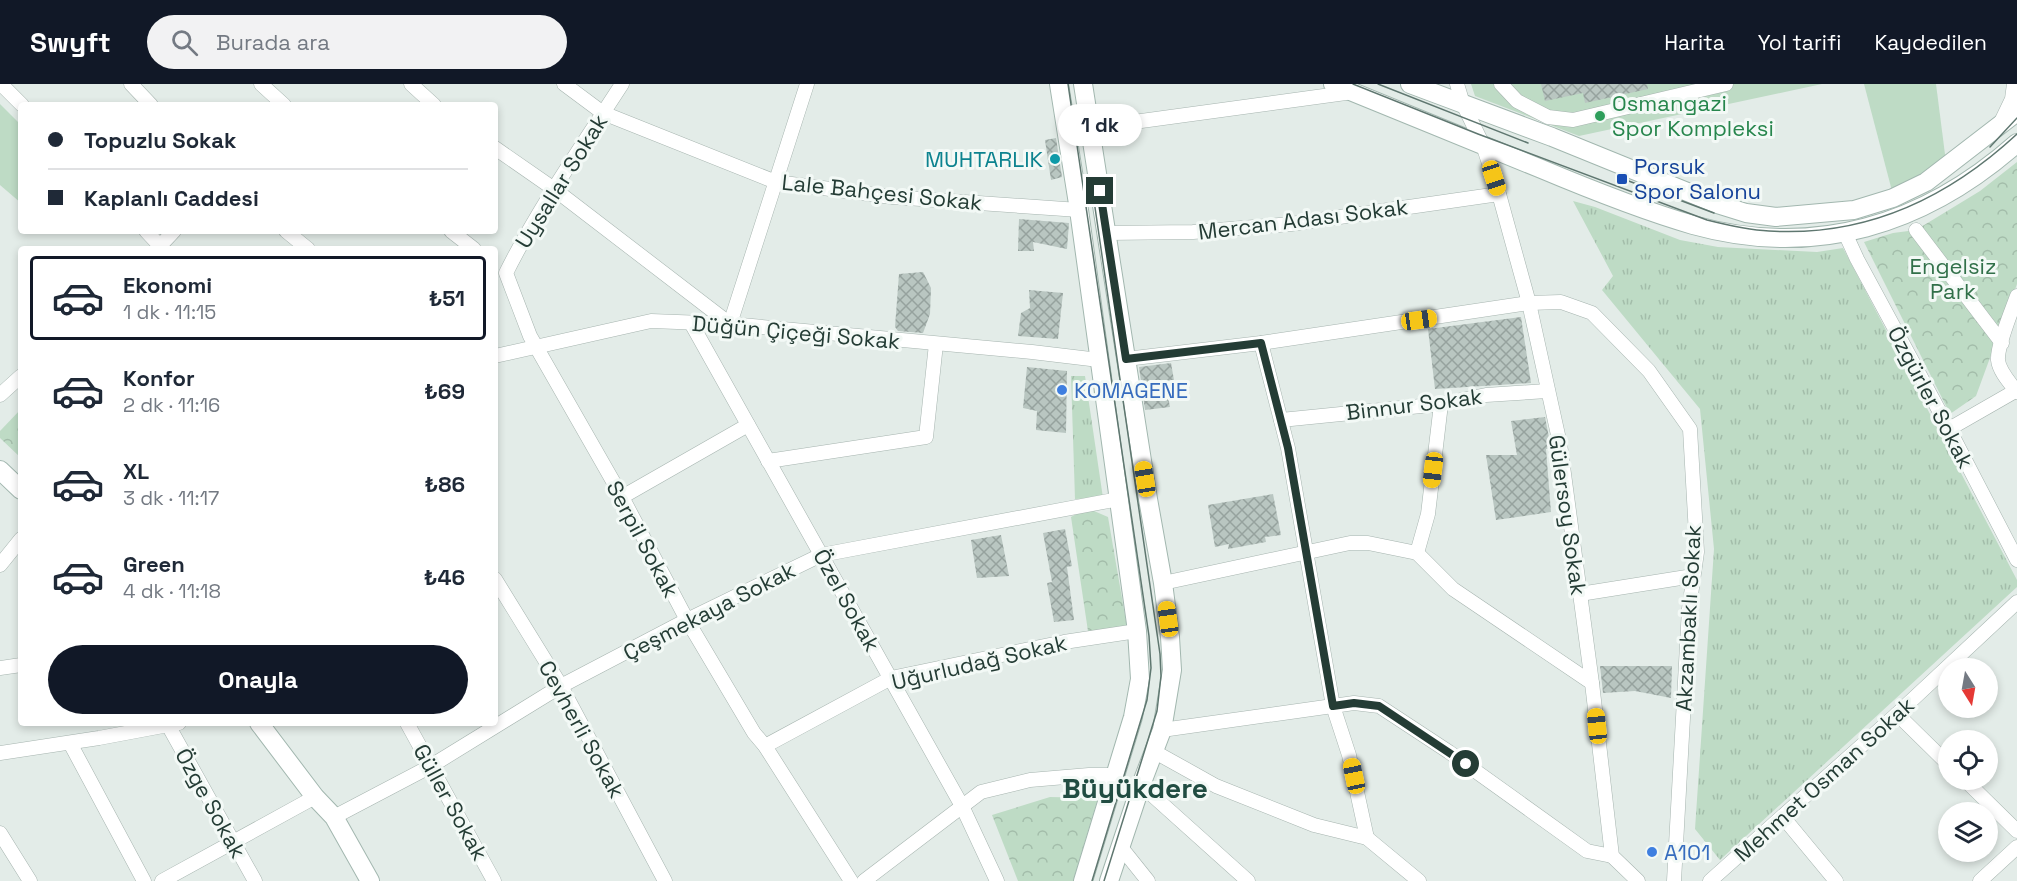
<!DOCTYPE html>
<html lang="tr">
<head>
<meta charset="utf-8">
<style>
	body { margin:0; font-family:"Space Grotesk",sans-serif; background:#f2f2f3; color:#1f2937; height:100vh; display:flex; flex-direction:column; font-size:22px; white-space:nowrap }
	* { box-sizing:border-box; margin:0 }
	p { font-size:20px; color:#747a83 }
	.icon { flex:none; width:33px; height:33px; fill:none; stroke:currentColor; stroke-width:2; stroke-linecap:round; stroke-linejoin:round }
	.map { position:relative; flex:1; overflow:hidden }
	.drawer { position:absolute; left:18px; top:162px; width:480px; height:480px; display:flex; flex-direction:column; background:#fff; border-radius:6px; box-shadow:0 3px 9px #0003 }
	.drawer>* { flex:none }
	.top-card { position:absolute; left:18px; top:18px; width:480px; height:132px; border-radius:6px; box-shadow:0 3px 9px #0003; display:grid; align-content:center; height:132px; padding:0 30px; background:#fff }
	.needle { width:39px; rotate:169deg }
	.buttons { position:absolute; left:1938px; top:574px; display:grid; gap:12px }
	.buttons a { display:grid; place-items:center; width:60px; height:60px; border-radius:50%; background:#fff; box-shadow:0 3px 9px #0003; font-size:30px }
	.end { position:absolute; width:27px; height:27px; margin:-14px; border:8px solid #243c35; background:#fff; box-shadow:0 0 0 3px #fff }
	.from { border-radius:50% }
	.bubble { position:absolute; height:42px; border-radius:21px; background:#fff; box-shadow:0 3px 9px #0003; font-size:20px; font-weight:600; line-height:42px; text-align:center }
	.car { position:absolute; width:18px; height:36px; margin:-18px -9px; border-radius:8px; box-shadow:0 0 4px 2px #0007; background:linear-gradient(#f5c518 24%,#345 0 40%,#f5c518 0 76%,#345 0 86%,#f5c518 0) }
	.top-card b { display:flex; align-items:center; gap:21px; height:57px; font-size:22px }
	.top-card b+b { border-top:2px solid #e0e1e3 }
	.top-card i { width:15px; height:15px; background:#1f2937 }
	ul { padding:10px 0 0; list-style:none }
	li { display:flex; align-items:center; gap:18px; height:84px; margin:0 12px 9px; padding:0 18px; border:3px solid transparent; border-radius:6px }
	li div { flex:1 }
	li b { display:block; font-size:22px }
	li em { font-style:normal; font-weight:600 }
	li.on { border-color:#111827 }
	li>.icon { width:54px; height:54px; stroke-width:1.5 }
	.action { display:flex; gap:12px; margin-top:auto; padding:12px 30px }
	.action a { flex:1; height:69px; border-radius:36px; background:#111827; color:#fff; font-size:24px; font-weight:600; line-height:69px; text-align:center }
	header { display:flex; align-items:center; gap:36px; box-sizing:border-box; height:84px; padding:0 30px; background:#111827; color:#fff }
	header strong { font-size:28px }
	nav { display:flex; gap:33px; margin-inline-start:auto; font-size:21px }
	.search { width:420px; height:54px; background:#f2f2f3; display:flex; align-items:center; gap:15px; box-sizing:border-box; padding:0 21px; border-radius:33px; color:#747a83; font-size:22px }
	.map>svg:first-child { display:block }
</style>
</head>
<body>
<header>
<strong>Swyft</strong>
<div class="search"><svg class="icon" aria-label="search" viewBox="0 0 24 24"><circle cx="10" cy="10" r="6"/><path d="M15 15l6 6"/></svg>Burada ara</div>
<nav><a>Harita</a><a>Yol tarifi</a><a>Kaydedilen</a></nav>
</header>
<div class="map">
<svg width="2017" height="797" viewBox="0 0 2017 797">
	<defs>
		<pattern id="grass-tufts" width="24" height="20" patternUnits="userSpaceOnUse" patternTransform="scale(1.5)"><rect width="24" height="20" fill="#bedbc5"/><path d="M3 7l-1-3M5 7V3M7 7l1-3M15 17l-1-3M17 17v-4M19 17l1-3" fill="none" stroke="#a3bdaa"/></pattern>
		<pattern id="park-crowns" width="20" height="18" patternUnits="userSpaceOnUse" patternTransform="scale(1.5)"><rect width="20" height="18" fill="#bedbc5"/><path d="M2 6a3 3 0 1 1 6 0M12 15a3 3 0 1 1 6 0" fill="none" stroke="#a3bdaa"/></pattern>
		<pattern id="building-cross-hatch" width="8" height="8" patternUnits="userSpaceOnUse" patternTransform="scale(1.5)"><rect width="8" height="8" fill="#b9c6c1"/><path d="M0 0l8 8M0 8l8-8" fill="none" stroke="#96a29e"/></pattern>
	</defs>
	<rect width="100%" height="100%" fill="#e3ece8"/>
	<g fill="url(#grass-tufts)">
		<path d="M1573 117 1595 123 1680 156 1718 163 1817 168 1843 164 2017 496V503L1720 776 1695 745 1714 465 1700 325 1602 206 1613 192Z"/>
		<path d="M1071 292H1085L1103 414 1075 415Z"/>
	</g>
	<g fill="url(#park-crowns)">
		<path d="M2017 78V200L1976 312 1950 330 1864 158 1893 149 1916 146 1980 107Z"/>
		<path d="M21 325V374L0 354V347Z"/>
		<path d="M1087 424 1108 433 1128 549 1089 554 1071 433Z"/>
		<path d="M1050 713 1098 714 1073 797H1018L992 731Z"/>
	</g>
	<g fill="#bedbc5">
		<path d="M1471 0H1822L1579 52 1475 12Z"/>
		<path d="M1864 0H1936L1946 78 1892 107Z"/>
		<path d="M0 20 21 41V119L0 101Z"/>
	</g>
	<g fill="url(#building-cross-hatch)">
		<path d="M1541 0H1647L1648 5 1585 19 1583 9 1545 17Z"/>
		<path d="M1056 54 1062 93 1051 96 1045 56Z"/>
		<path d="M1019 135 1069 139 1067 165 1033 158 1034 167H1018Z"/>
		<path d="M923 188 931 204 930 230 923 249 898 247 895 243 899 190Z"/>
		<path d="M1029 206 1063 209 1058 255 1018 252 1021 229 1030 224Z"/>
		<path d="M1521 233 1531 299 1435 305 1428 245Z"/>
		<path d="M1171 279 1174 296 1165 297 1170 323 1145 326 1139 283Z"/>
		<path d="M1027 283 1067 287 1066 349 1036 346 1037 327 1023 324Z"/>
		<path d="M1545 333 1551 364 1546 365 1551 428 1496 436 1486 371H1517L1511 337Z"/>
		<path d="M1273 410 1281 451 1265 453 1266 458 1228 465 1229 460 1215 463 1208 421Z"/>
		<path d="M1065 445 1072 482 1067 483 1074 536 1054 538 1047 499 1052 498 1043 449Z"/>
		<path d="M1001 451 1009 492 977 494 971 456Z"/>
		<path d="M1600 582H1672L1671 614 1635 607 1603 609Z"/>
	</g>
	<g fill="none" stroke-linecap="round" stroke-linejoin="round">
		<g stroke="#a6b4af" stroke-width="15">
			<g id="street">
				<path d="M1 0 22 21"/>
				<path d="M131 0 151 21"/>
				<path d="M261 0 284 21"/>
				<path d="M411 0 434 21"/>
				<path d="M564 0 603 29 776 98 892 113 1079 126"/>
				<path d="M622 0C582 62 539 123 506 189L530 252 622 413 687 536 754 649 765 662 851 797"/>
				<path d="M1457 0 1463 20 1483 61 1499 110 1529 219 1560 360 1592 599 1612 772 1638 797"/>
				<path d="M1501 0 1517 17 1548 33 1573 36 1726 0"/>
				<path d="M2000 40 2012 15 2014 0"/>
				<path d="M1090 44 1353 8"/>
				<path d="M495 64 554 105 730 240"/>
				<path d="M1916 146 2002 259"/>
				<path d="M146 147 160 162"/>
				<path d="M286 147 308 165"/>
				<path d="M451 147 474 165"/>
				<path d="M1106 149 1193 148 1291 140 1499 110"/>
				<path d="M1845 149 1857 175 1949 345 2017 476"/>
				<path d="M157 165 174 147"/>
				<path d="M2017 212C2012 226 1997 262 1998 276 1999 287 2010 299 2017 308"/>
				<path d="M691 239 962 722 997 797"/>
				<path d="M730 240 807 0"/>
				<path d="M1261 259 1288 364 1333 622 1349 671 1367 754"/>
				<path d="M495 272 651 237 730 240 1032 268 1099 276"/>
				<path d="M1126 275 1261 259 1529 219 1561 218 1592 229 1649 287 1690 345 1697 468 1689 525 1674 797"/>
				<path d="M0 311 21 292"/>
				<path d="M1281 336 1441 320 1486 311 1547 307"/>
				<path d="M1949 345 2017 306"/>
				<path d="M768 377 926 353 936 260"/>
				<path d="M622 413 748 341"/>
				<path d="M1417 469 1428 430 1441 320"/>
				<path d="M0 481 21 455"/>
				<path d="M495 495 561 602 665 797"/>
				<path d="M1163 499 1350 459H1368L1417 469 1453 505 1592 599"/>
				<path d="M1580 510 1693 492"/>
				<path d="M0 584 21 581"/>
				<path d="M1897 630 1948 680"/>
				<path d="M407 639 494 797"/>
				<path d="M168 641 255 797"/>
				<path d="M1162 646 1354 619 1379 622 1449 668 1587 767 1612 772"/>
				<path d="M70 659 144 797"/>
				<path d="M765 662 891 594 1064 558 1137 547"/>
				<path d="M1155 668 1216 702 1314 741 1367 754 1419 797"/>
				<path d="M0 669 99 654 179 639"/>
				<path d="M1965 696 2017 747"/>
				<path d="M1141 701 1248 797"/>
				<path d="M334 733 431 682 561 602 687 536 821 471 1119 415"/>
				<path d="M1783 733 1836 797"/>
				<path d="M0 749 30 797"/>
				<path d="M1120 762 1148 797"/>
				<path d="M162 797 315 713"/>
				<path d="M864 797 981 708 1030 696 1089 691H1115"/>
				<path d="M1710 797 1897 630 2017 518"/>
				<path d="M1980 797 2017 763"/>
			</g>
		</g>
		<g stroke="#a2b7af" stroke-width="20">
			<g id="secondary">
				<path d="M1059 0 1079 126 1137 547 1140 595 1133 633 1083 797"/>
				<path d="M1083 0 1148 415 1163 499 1170 553 1172 586 1162 646 1141 701 1109 797"/>
				<path d="M1333 0C1402 28 1470 56 1539 84 1589 105 1641 126 1693 141 1815 175 1924 141 2017 59"/>
				<path d="M1410 0 1552 53 1717 120 1746 129 1776 133 1854 126 1893 114 1926 98 2017 28"/>
				<path d="M0 386 21 406"/>
				<path d="M259 639 315 713 334 733 370 797"/>
			</g>
		</g>
		<use href="#street" stroke="#fff" stroke-width="14"/>
		<use href="#secondary" stroke="#fff" stroke-width="18"/>
		<g stroke="#5f7770" stroke-width="1.5">
			<path d="M1068 0 1149 552 1151 584 1147 616 1092 797"/>
			<path d="M1353 0 1478 50 1707 136C1727 141 1748 146 1769 147 1865 153 1948 114 2017 50"/>
			<path d="M1378 0 1528 59"/>
			<path d="M1990 63 2017 34"/>
			<path d="M1618 93 1714 129"/>
			<path d="M1091 96 1160 570 1161 592 1157 627 1104 797"/>
		</g>
	</g>
	<g fill="none" stroke-linecap="round" stroke-linejoin="round">
		<path stroke="#243c35" stroke-width="8" d="M1100 107 1126 275 1261 259 1288 364 1333 622 1354 619 1379 622 1466 680"/>
	</g>
	<circle fill="#2e9e5b" stroke="#f3f9f6" stroke-width="2" cx="1600" cy="32" r="6"/>
	<circle fill="#0f9aa8" stroke="#f3f9f6" stroke-width="2" cx="1055" cy="75" r="6"/>
	<rect fill="#1a4fb4" stroke="#f3f9f6" stroke-width="2" x="1616" y="89" width="12" height="12" rx="3"/>
	<g fill="#3f7fe0" stroke="#f3f9f6" stroke-width="2">
		<circle cx="1062" cy="306" r="6"/>
		<circle cx="1652" cy="768" r="6"/>
	</g>
	<g text-anchor="middle" stroke-width="6" stroke-linejoin="round" paint-order="stroke">
		<g font-size="22" fill="#27864d" stroke="#f3f9f6" text-anchor="start">
			<text x="1612" y="27">Osmangazi<tspan x="1612" dy="25">Spor Kompleksi</tspan></text>
		</g>
		<g font-size="22" fill="#0d838f" stroke="#f3f9f6" text-anchor="end">
			<text x="1043" y="83">MUHTARLIK</text>
		</g>
		<g font-size="22" fill="#164399" stroke="#f3f9f6" text-anchor="start">
			<text x="1634" y="90">Porsuk<tspan x="1634" dy="25">Spor Salonu</tspan></text>
		</g>
		<g font-size="22" fill="#243c35" stroke="#f3f9f6">
			<text transform="translate(561 97) rotate(-58)" y="8">Uysallar Sokak</text>
			<text transform="translate(882 108) rotate(6)" y="8">Lale Bahçesi Sokak</text>
			<text transform="translate(1303 135) rotate(-7)" y="8">Mercan Adası Sokak</text>
			<text transform="translate(796 248) rotate(5)" y="8">Düğün Çiçeği Sokak</text>
			<text transform="translate(1931 313) rotate(62)" y="8">Özgürler Sokak</text>
			<text transform="translate(1414 320) rotate(-7)" y="8">Binnur Sokak</text>
			<text transform="translate(1568 431) rotate(82)" y="8">Gülersoy Sokak</text>
			<text transform="translate(643 455) rotate(62)" y="8">Serpil Sokak</text>
			<text transform="translate(847 516) rotate(61)" y="8">Özel Sokak</text>
			<text transform="translate(709 527) rotate(-27)" y="8">Çeşmekaya Sokak</text>
			<text transform="translate(1688 534) rotate(-87)" y="8">Akzambaklı Sokak</text>
			<text transform="translate(979 578) rotate(-13)" y="8">Uğurludağ Sokak</text>
			<text transform="translate(582 645) rotate(61)" y="8">Cevherli Sokak</text>
			<text transform="translate(1824 695) rotate(-42)" y="8">Mehmet Osman Sokak</text>
			<text transform="translate(451 718) rotate(61)" y="8">Güller Sokak</text>
			<text transform="translate(211 719) rotate(61)" y="8">Özge Sokak</text>
		</g>
		<g font-size="22" fill="#317049" stroke="#f3f9f6">
			<text x="1953" y="190">Engelsiz<tspan x="1953" dy="25">Park</tspan></text>
		</g>
		<g font-size="22" fill="#366cbe" stroke="#f3f9f6" text-anchor="start">
			<text x="1074" y="314">KOMAGENE</text>
			<text x="1664" y="776">A101</text>
		</g>
		<g font-size="28" font-weight="bold" fill="#214d42" stroke="#f3f9f6">
			<text x="1135" y="714">Büyükdere</text>
		</g>
	</g>
</svg>
<div class="buttons">
<a><svg class="needle" viewBox="-14 -14 28 28"><path d="M0-13l5 13h-10z" fill="#e53935"/><path d="M0 13l5-13h-10z" fill="#747a83"/></svg></a>
<a><svg class="icon" aria-label="locate" viewBox="0 0 24 24"><circle cx="12" cy="12" r="6"/><path d="M12 2v4M12 18v4M2 12h4M18 12h4"/></svg></a>
<a><svg class="icon" aria-label="layers" viewBox="0 0 24 24"><path d="M12 4l9 5-9 5-9-5zM3 14l9 5 9-5"/></svg></a>
</div>
<i class="end from" style="left:1466px;top:680px"></i>
<i class="end" style="left:1100px;top:107px"></i>
<div class="bubble" style="left:1058px;top:20px;width:84px">1 dk</div>
<i class="car" style="left:1494px;top:94px;rotate:162deg"></i>
<i class="car" style="left:1419px;top:236px;rotate:82deg"></i>
<i class="car" style="left:1433px;top:386px;rotate:187deg"></i>
<i class="car" style="left:1145px;top:395px;rotate:351deg"></i>
<i class="car" style="left:1168px;top:535px;rotate:352deg"></i>
<i class="car" style="left:1597px;top:642px;rotate:354deg"></i>
<i class="car" style="left:1354px;top:692px;rotate:348deg"></i>
<div class="top-card">
<b><i class="from"></i>Topuzlu Sokak</b>
<b><i></i>Kaplanlı Caddesi</b>
</div>
<section class="drawer">
<ul>
<li class="on"><svg class="icon" aria-label="car" viewBox="0 0 24 24"><path d="M5 17H2v-5l4-1 3-4h7l3 4 3 1v5h-3M9 17h6M6 11h13"/><circle cx="7" cy="17" r="2"/><circle cx="17" cy="17" r="2"/></svg><div><b>Ekonomi</b><p>1 dk · 11:15</p></div><em>₺51</em></li>
<li><svg class="icon" aria-label="car" viewBox="0 0 24 24"><path d="M5 17H2v-5l4-1 3-4h7l3 4 3 1v5h-3M9 17h6M6 11h13"/><circle cx="7" cy="17" r="2"/><circle cx="17" cy="17" r="2"/></svg><div><b>Konfor</b><p>2 dk · 11:16</p></div><em>₺69</em></li>
<li><svg class="icon" aria-label="car" viewBox="0 0 24 24"><path d="M5 17H2v-5l4-1 3-4h7l3 4 3 1v5h-3M9 17h6M6 11h13"/><circle cx="7" cy="17" r="2"/><circle cx="17" cy="17" r="2"/></svg><div><b>XL</b><p>3 dk · 11:17</p></div><em>₺86</em></li>
<li><svg class="icon" aria-label="car" viewBox="0 0 24 24"><path d="M5 17H2v-5l4-1 3-4h7l3 4 3 1v5h-3M9 17h6M6 11h13"/><circle cx="7" cy="17" r="2"/><circle cx="17" cy="17" r="2"/></svg><div><b>Green</b><p>4 dk · 11:18</p></div><em>₺46</em></li>
</ul>
<div class="action"><a>Onayla</a></div>
</section>
</div>
</body>
</html>
